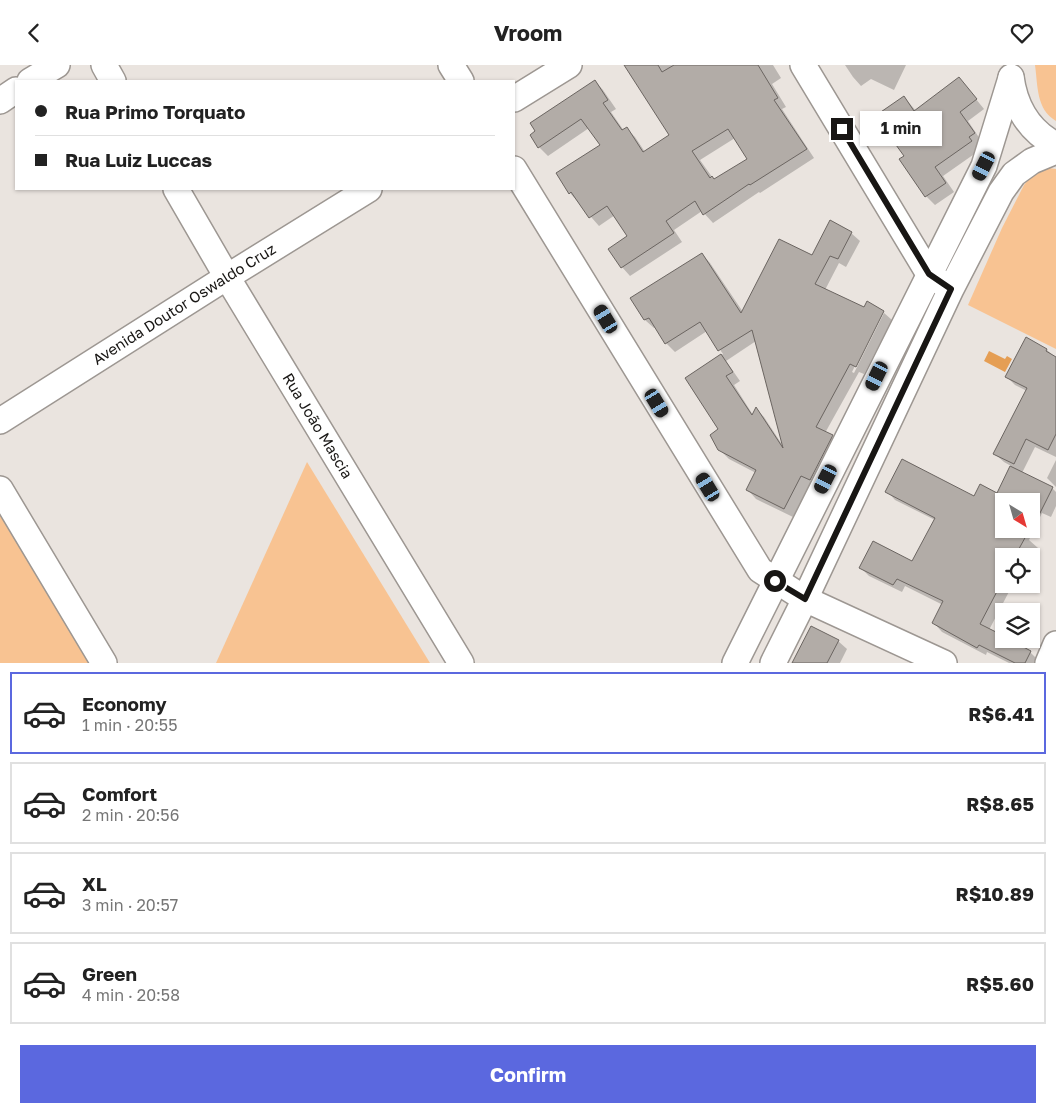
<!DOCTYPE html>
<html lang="en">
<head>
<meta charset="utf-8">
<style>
	body { margin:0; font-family:"Golos Text",sans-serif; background:#f6f6f6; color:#222; height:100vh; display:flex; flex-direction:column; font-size:19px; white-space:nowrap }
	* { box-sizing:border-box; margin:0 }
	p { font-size:16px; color:#767676 }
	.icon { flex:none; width:28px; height:28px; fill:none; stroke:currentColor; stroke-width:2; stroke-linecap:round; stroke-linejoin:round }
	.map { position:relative; height:598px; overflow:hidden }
	.details { display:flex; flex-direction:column; background:#fff; flex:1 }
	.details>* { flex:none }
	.guide { position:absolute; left:15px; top:15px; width:500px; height:110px; border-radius:0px; box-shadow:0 1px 4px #0004; display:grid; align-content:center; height:110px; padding:0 20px; background:#fff }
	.needle { width:32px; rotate:143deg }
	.buttons { position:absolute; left:995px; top:428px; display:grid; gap:10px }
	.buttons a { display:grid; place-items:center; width:45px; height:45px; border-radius:0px; background:#fff; box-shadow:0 1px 4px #0004; font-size:25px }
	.end { position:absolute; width:22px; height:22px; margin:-11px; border:6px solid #181614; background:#fff; box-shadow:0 0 0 2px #fff }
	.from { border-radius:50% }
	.bubble { position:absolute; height:35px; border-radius:0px; background:#fff; box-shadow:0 1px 4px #0004; font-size:16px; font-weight:700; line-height:35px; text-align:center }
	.car { position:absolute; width:15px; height:30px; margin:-15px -8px; border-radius:6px; box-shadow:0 0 4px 1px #0007; background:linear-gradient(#222 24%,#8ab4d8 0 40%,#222 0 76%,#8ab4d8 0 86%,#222 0) }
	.guide b { display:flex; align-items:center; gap:18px; height:48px; font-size:19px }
	.guide b+b { border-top:1px solid #e0e0e0 }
	.guide i { width:12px; height:12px; background:#222 }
	ul { padding:9px 0 0; list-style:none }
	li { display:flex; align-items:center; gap:15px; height:82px; margin:0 10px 8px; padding:0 10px; border:2px solid #e0e0e0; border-radius:0px }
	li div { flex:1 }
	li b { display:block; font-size:19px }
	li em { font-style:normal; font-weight:700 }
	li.on { border-color:#5b68df }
	li>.icon { width:45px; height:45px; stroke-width:1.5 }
	.action { display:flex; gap:10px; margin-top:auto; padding:10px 20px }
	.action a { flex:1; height:58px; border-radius:0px; background:#5b68df; color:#fff; font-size:20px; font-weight:700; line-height:58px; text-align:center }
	header { display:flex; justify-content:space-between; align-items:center; height:65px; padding:0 20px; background:#fff; font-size:22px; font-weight:700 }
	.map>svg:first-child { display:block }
</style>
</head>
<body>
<header><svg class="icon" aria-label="back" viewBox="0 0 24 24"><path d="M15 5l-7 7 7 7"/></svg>Vroom<svg class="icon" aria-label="heart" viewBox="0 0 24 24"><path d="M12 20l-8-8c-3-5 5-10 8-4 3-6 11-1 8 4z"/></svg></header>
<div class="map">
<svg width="1056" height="598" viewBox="0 0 1056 598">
	<rect width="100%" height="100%" fill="#eae4df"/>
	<g fill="#f8c392">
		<path d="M1035 0H1056V56C1036 44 1038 21 1035 0Z"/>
		<path d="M1049 103 1056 104V284L968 240 1002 163 1024 120 1031 111 1040 104Z"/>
		<path d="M307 397 430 598H216Z"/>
		<path d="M0 449 89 598H0Z"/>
	</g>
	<path fill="#e59e54" d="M989 286 1005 294 1007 291 1012 294 1005 307 984 296Z"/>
	<g fill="#0003" fill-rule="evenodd">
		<path d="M632 0H773L781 13 772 19 786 42 782 44 814 93 760 128 759 127 713 158 702 146 674 165 682 177 630 211 622 202 628 171 615 150 599 161 570 128 601 80 589 63 548 91 539 82 595 16 603 25 616 44 611 47 624 66 627 64 635 72 645 87 671 70ZM735 73 749 94 715 116 700 95Z"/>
		<path d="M845 0H906L894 25 871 14 861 21 853 12Z"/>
		<path d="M959 13 984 44 968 56 982 77 980 85 943 111 954 127 935 140 926 131 905 91 904 32 916 46Z"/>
		<path d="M851 168 860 176 846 202 839 198 825 225 864 244 883 247 892 255 864 309 859 307 825 368 832 372 841 380 819 423 810 419 793 452 756 434 748 425 756 408 729 394 719 384 720 364 687 313 723 289 707 266 675 287 666 278 656 262 654 263 645 255 632 234 702 189 710 198 743 247 812 192ZM881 248H884L854 308 852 307ZM756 276 783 381 764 352 756 344 753 350 734 320 740 316 726 296Z"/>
		<path d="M1047 285 1056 293V392L1035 382 1022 408 1052 423 1056 427V441L1051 452 1042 448 1029 475 1038 483 1031 495V491H1004V519H1013L989 565 1030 587 1039 596 1038 598H1009L987 587 986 590 942 567 934 558 943 540 905 521 902 527 869 511 861 503 913 497 935 455 895 435 887 426 974 433 998 429 1011 401 1004 397 995 389 1027 326 1015 320 1007 312ZM1004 436H1031V464H1004Z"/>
		<path d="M1056 395V422L1047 413Z"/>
		<path d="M838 576 847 584 840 598H793Z"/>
	</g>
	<g fill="#b2aca7" stroke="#6b6561" fill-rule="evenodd">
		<path d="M624 0H658L662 7 674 0H758L778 33 774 35 807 84 750 120 749 119 703 150 695 136 666 156 674 168 621 203 608 184 627 171 607 141 589 153 571 127 569 129 556 108 600 80 581 54 538 83 530 70 535 66 530 58 595 15 608 35 603 38 622 65 627 62 643 87 669 70ZM728 64 747 94 714 114 712 111 710 113 692 86Z"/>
		<path d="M959 12 977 34 960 47 975 68 969 72 972 76 935 102 946 118 925 132 899 94 904 91 875 51 904 31 914 46Z"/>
		<path d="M830 155 852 167 838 194 830 191 815 219 864 242 867 236 884 246 856 302 850 299 816 362 833 370 810 415 801 411 784 444 746 425 756 405 718 385 710 370 718 364 685 313 721 289 733 307 726 311 752 350 756 342 783 383 752 265 718 286 700 257 665 279 649 253 644 255 630 233 702 188 741 248 779 174 812 190Z"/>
		<path d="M1026 272 1047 284 1046 286 1056 292V369L1048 385 1026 374 1014 399 993 389 1027 323 1005 312Z"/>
		<path d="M902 394 974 431 980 419 997 428 1010 401 1053 422 1031 466V436H1004V464H1022L1020 468 1026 471 1015 491H1004V513L980 559 1004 571V574H1010V575L1031 586 1025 598H1015L979 580 977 583 932 558 943 536 897 514 893 520 859 503 873 476 912 496 935 453 885 427Z"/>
		<path d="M811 561 839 575 827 598H792Z"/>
	</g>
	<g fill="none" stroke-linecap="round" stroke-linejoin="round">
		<g stroke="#9d9792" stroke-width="28">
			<g id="minor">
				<path d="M104 0 113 16"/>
				<path d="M451 0 461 16"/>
				<path d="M803 0 929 209 940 217"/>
				<path d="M1011 12C1015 42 1029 66 1056 80"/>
				<path d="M30 16 57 0"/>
				<path d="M514 34 569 0"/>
				<path d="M0 36 16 25"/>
				<path d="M514 104 760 505 805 534 944 598"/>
				<path id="s1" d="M176 124 227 212 461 598"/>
				<path id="s2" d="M0 356 227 212 369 124"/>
				<path d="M0 424 104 598"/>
				<path d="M735 598 984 101 1011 13"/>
				<path d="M773 598 805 534 951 224 1001 127 1014 109 1032 96 1056 86"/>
				<path d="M1048 598 1056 579"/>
			</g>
		</g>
		<use href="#minor" stroke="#fff" stroke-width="25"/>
	</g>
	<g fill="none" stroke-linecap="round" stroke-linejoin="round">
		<path stroke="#181614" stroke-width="6" d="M775 516 805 534 951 224 929 209 842 64"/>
	</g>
	<g text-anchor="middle" stroke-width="4.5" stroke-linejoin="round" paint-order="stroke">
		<g font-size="15" fill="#181614" stroke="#fff">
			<text dy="5" stroke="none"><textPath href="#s2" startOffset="218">Avenida Doutor Oswaldo Cruz</textPath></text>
			<text dy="5" stroke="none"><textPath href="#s1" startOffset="276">Rua João Mascia</textPath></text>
		</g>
	</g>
</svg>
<div class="buttons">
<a><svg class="needle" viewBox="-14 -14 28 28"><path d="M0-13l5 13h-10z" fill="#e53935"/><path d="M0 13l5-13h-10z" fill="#767676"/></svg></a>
<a><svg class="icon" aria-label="locate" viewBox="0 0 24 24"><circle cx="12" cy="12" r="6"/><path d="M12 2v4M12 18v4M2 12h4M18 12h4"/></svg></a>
<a><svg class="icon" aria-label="layers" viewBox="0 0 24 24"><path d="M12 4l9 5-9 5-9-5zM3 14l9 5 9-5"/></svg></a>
</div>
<i class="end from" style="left:775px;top:516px"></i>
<i class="end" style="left:842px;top:64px"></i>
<div class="bubble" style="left:860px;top:46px;width:82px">1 min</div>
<i class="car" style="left:984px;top:101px;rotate:207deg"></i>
<i class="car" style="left:606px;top:254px;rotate:329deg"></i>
<i class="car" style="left:877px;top:311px;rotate:206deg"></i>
<i class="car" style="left:657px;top:338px;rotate:149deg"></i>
<i class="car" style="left:826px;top:414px;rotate:207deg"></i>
<i class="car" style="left:708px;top:422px;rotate:329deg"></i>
<div class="guide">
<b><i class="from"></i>Rua Primo Torquato</b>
<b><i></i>Rua Luiz Luccas</b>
</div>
</div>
<section class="details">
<ul>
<li class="on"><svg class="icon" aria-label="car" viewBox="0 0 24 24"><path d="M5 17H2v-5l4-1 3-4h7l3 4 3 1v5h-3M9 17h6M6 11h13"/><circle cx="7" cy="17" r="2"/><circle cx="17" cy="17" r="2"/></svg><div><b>Economy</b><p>1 min · 20:55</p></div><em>R$6.41</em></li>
<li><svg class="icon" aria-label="car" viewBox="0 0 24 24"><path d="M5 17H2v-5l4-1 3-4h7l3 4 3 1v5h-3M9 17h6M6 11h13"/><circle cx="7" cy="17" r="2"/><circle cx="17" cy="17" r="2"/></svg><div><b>Comfort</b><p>2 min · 20:56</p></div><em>R$8.65</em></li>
<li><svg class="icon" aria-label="car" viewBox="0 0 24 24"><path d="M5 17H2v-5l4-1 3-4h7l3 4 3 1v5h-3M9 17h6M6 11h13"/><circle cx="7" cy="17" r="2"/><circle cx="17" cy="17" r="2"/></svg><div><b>XL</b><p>3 min · 20:57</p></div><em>R$10.89</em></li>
<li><svg class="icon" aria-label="car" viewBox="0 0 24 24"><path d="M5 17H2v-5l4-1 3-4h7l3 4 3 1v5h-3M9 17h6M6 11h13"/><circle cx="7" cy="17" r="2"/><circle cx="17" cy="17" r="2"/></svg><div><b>Green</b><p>4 min · 20:58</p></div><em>R$5.60</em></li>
</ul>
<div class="action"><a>Confirm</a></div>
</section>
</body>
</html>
